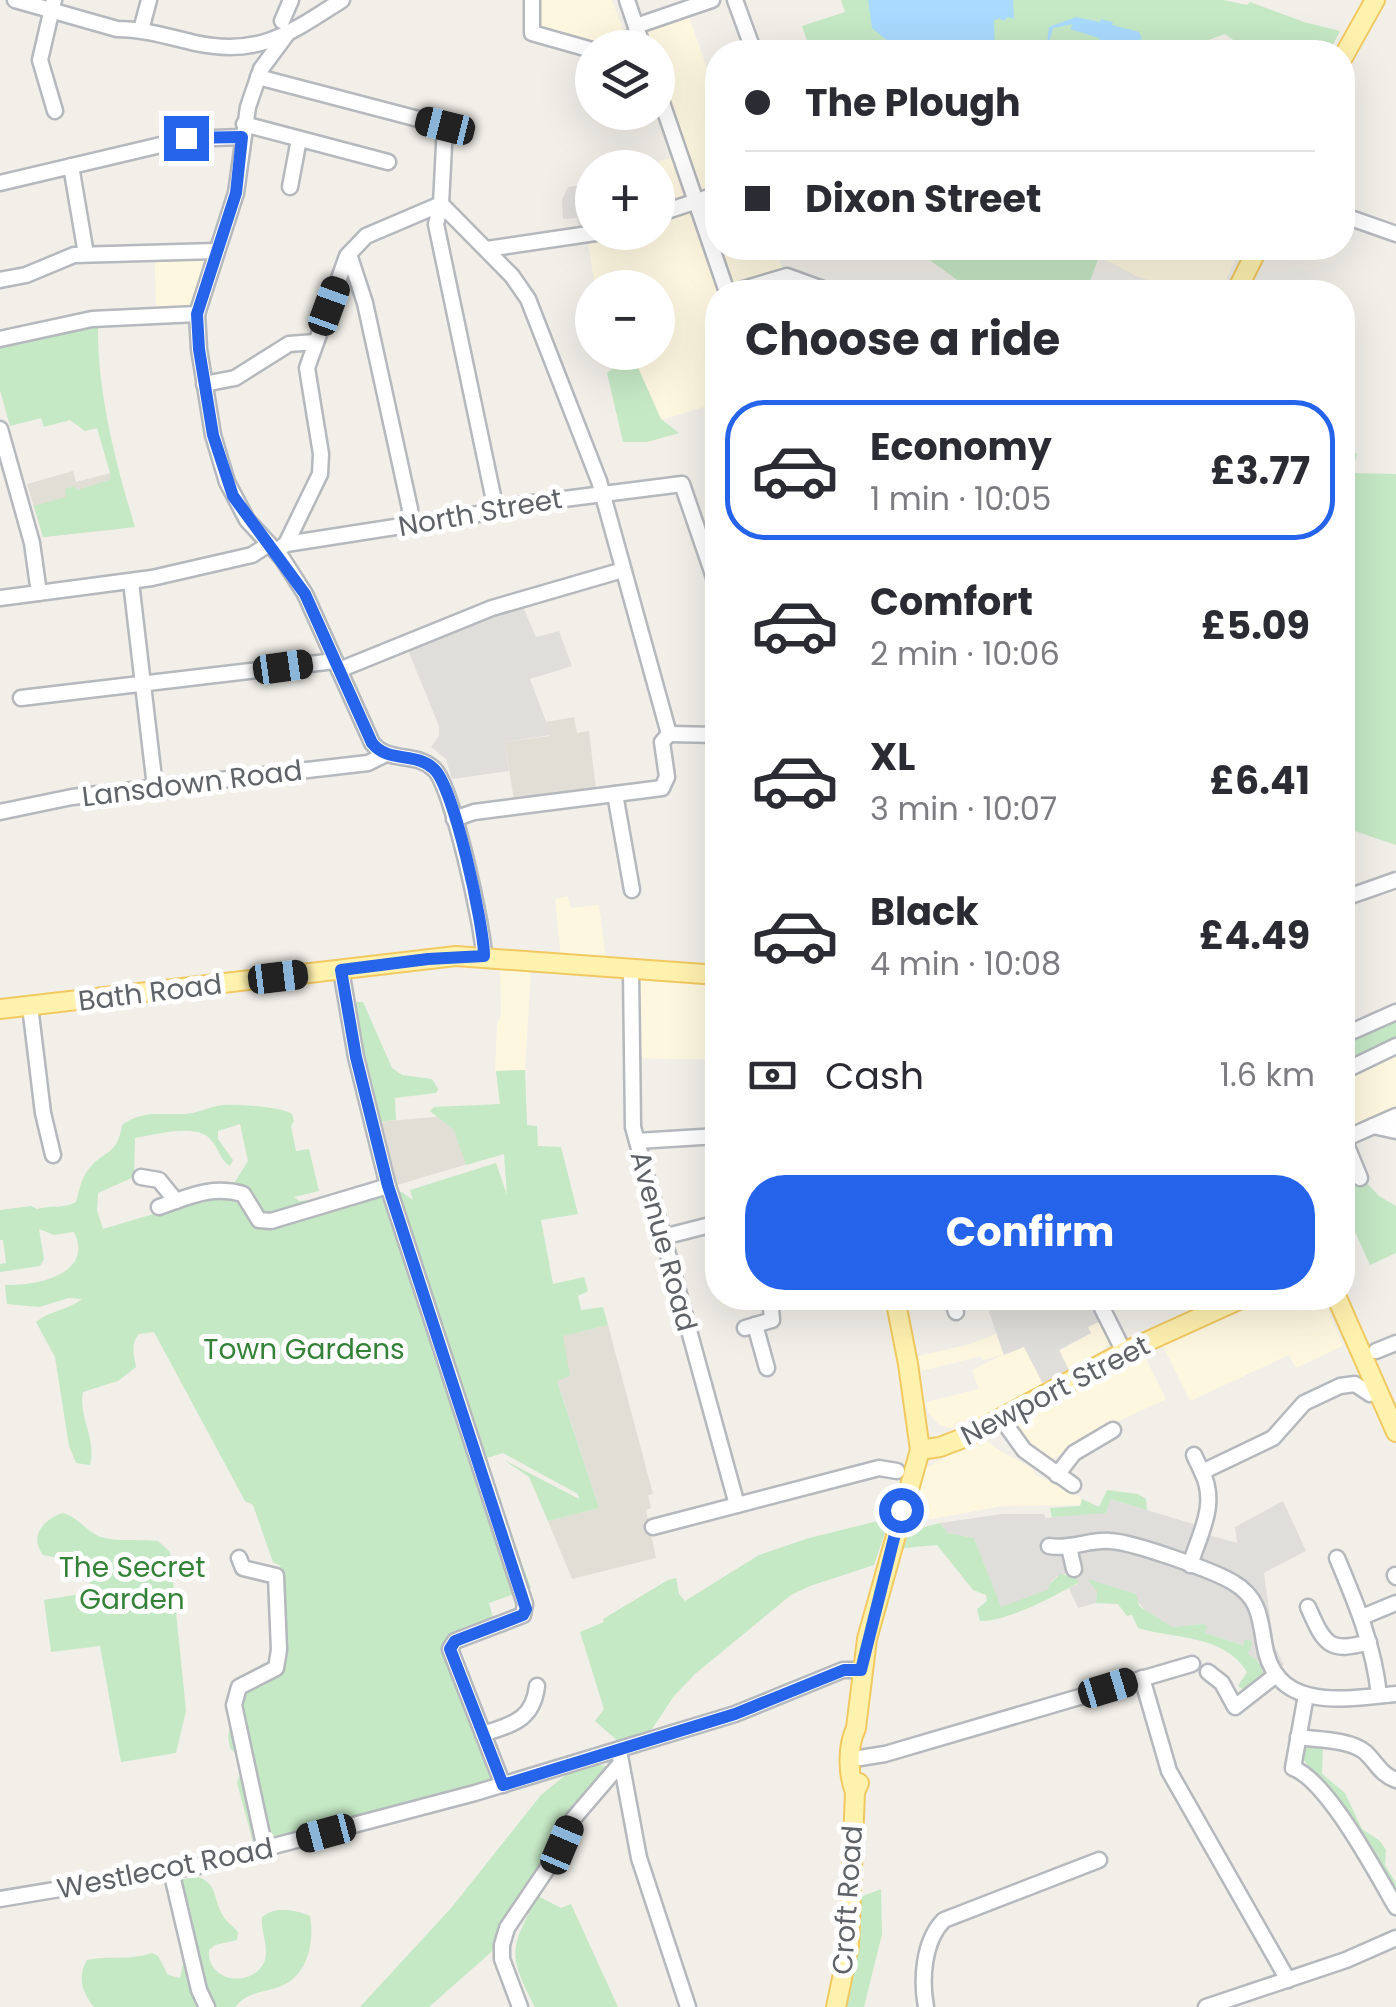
<!DOCTYPE html>
<html lang="en">
<head>
<meta charset="utf-8">
<style>
	body { margin:0; font-family:Poppins,sans-serif; background:#f7f7f7; color:#2b2b33; height:100vh; display:flex; flex-direction:column; font-size:38px; white-space:nowrap }
	* { box-sizing:border-box; margin:0 }
	p { font-size:32px; color:#7c7c81 }
	.icon { flex:none; width:55px; height:55px; fill:none; stroke:currentColor; stroke-width:2; stroke-linecap:round; stroke-linejoin:round }
	.map { position:relative; flex:1; overflow:hidden }
	.sheet { position:absolute; left:705px; top:280px; width:650px; height:1030px; display:flex; flex-direction:column; background:#fff; border-radius:40px; box-shadow:0 10px 40px #0002 }
	.sheet>* { flex:none }
	.top-card { position:absolute; left:705px; top:40px; width:650px; height:220px; border-radius:40px; box-shadow:0 10px 40px #0002; display:grid; align-content:center; height:220px; padding:0 40px; background:#fff }
	.buttons { position:absolute; left:575px; top:30px; display:grid; gap:20px }
	.buttons a { display:grid; place-items:center; width:100px; height:100px; border-radius:50%; background:#fff; box-shadow:0 10px 40px #0002; font-size:50px }
	.end { position:absolute; width:45px; height:45px; margin:-22px; border:12px solid #2563eb; background:#fff; box-shadow:0 0 0 5px #fff }
	.from { border-radius:50% }
	.car { position:absolute; width:30px; height:60px; margin:-30px -15px; border-radius:12px; box-shadow:0 0 8px 2px #0007; background:linear-gradient(#222 24%,#8ab4d8 0 40%,#222 0 76%,#8ab4d8 0 86%,#222 0) }
	.top-card b { display:flex; align-items:center; gap:35px; height:95px; font-size:38px }
	.top-card b+b { border-top:2px solid #e1e1e2 }
	.top-card i { width:25px; height:25px; background:#2b2b33 }
	ul { padding:0; list-style:none }
	li { display:flex; align-items:center; gap:30px; height:140px; margin:0 20px 15px; padding:0 20px; border:5px solid transparent; border-radius:40px }
	li div { flex:1 }
	li b { display:block; font-size:38px }
	li em { font-style:normal; font-weight:700 }
	li.selected { border-color:#2563eb }
	li>.icon { width:90px; height:90px; stroke-width:1.5 }
	h2 { padding:0 40px; font-size:45px; line-height:120px }
	.pay { display:flex; align-items:center; gap:25px; height:110px; padding:0 40px; font-size:38px }
	.pay p { margin-inline-start:auto }
	.button { display:flex; gap:20px; margin-top:auto; padding:20px 40px }
	.button a { flex:1; height:115px; border-radius:40px; background:#2563eb; color:#fff; font-size:40px; font-weight:700; line-height:115px; text-align:center }
	.map>svg:first-child { display:block }
</style>
</head>
<body>
<div class="map">
<svg width="1396" height="2007" viewBox="0 0 1396 2007">
	<rect width="100%" height="100%" fill="#f1efe8"/>
	<g fill="#fef7e0">
		<path d="M537 0H612L625 35 598 44 535 30Z"/>
		<path d="M688 14 717 97V188L701 193 658 64V48L652 47 645 28Z"/>
		<path d="M672 157 686 198 658 208V168H641Z"/>
		<path d="M689 207 719 292 717 403 641 426 617 353 658 352V288L595 287 588 241 613 233 658 232V217Z"/>
		<path d="M720 248H775L784 273 734 290Z"/>
		<path d="M1113 248H1241L1220 292H1183L1136 276 1106 260Z"/>
		<path d="M205 257 191 311 156 314 155 259Z"/>
		<path d="M567 896 571 908 599 905 606 959 561 956 555 899Z"/>
		<path d="M500 965 531 969 525 1070 495 1071 497 1025 501 1015Z"/>
		<path d="M637 977 717 982V1060L636 1058Z"/>
		<path d="M1396 1049V1111L1343 1133V1075Z"/>
		<path d="M1255 1298H1324L1343 1346 1296 1368 1289 1355 1190 1401 1161 1342Z"/>
		<path d="M1101 1321 1110 1343 1099 1353 1069 1370 1059 1351 1090 1334 1088 1327Z"/>
		<path d="M996 1334 1004 1355 1024 1346 1043 1384 971 1424 950 1428 939 1425 928 1412 926 1402 979 1389 972 1370 1002 1355 983 1360 981 1356 921 1371 918 1356 971 1344Z"/>
		<path d="M1142 1351 1166 1399 1087 1436 1050 1461 1027 1448 1011 1422Z"/>
		<path d="M982 1436 994 1447 1033 1469 1036 1475 1080 1497 1082 1505 1002 1506 906 1524 918 1473Z"/>
	</g>
	<g fill="#e0deda">
		<path d="M592 184V230L579 232 577 218 563 219 562 200 568 187Z"/>
		<path d="M521 602 536 637 559 631 572 666 530 679 551 735 505 742 509 771 452 779 446 759 431 747 439 736V726L407 648Z"/>
		<path d="M1024 1298H1089L1101 1321 1088 1327 1091 1333 1059 1350 1069 1370 1043 1384 1024 1347 1004 1355 988 1309Z"/>
		<path d="M1110 1499 1210 1529 1209 1535 1237 1543 1235 1527 1283 1501 1306 1551 1264 1573 1274 1645 1284 1665 1265 1676 1258 1661 1249 1656 1244 1645 1204 1633 1206 1626 1203 1624 1172 1627 1149 1614 1135 1599 1097 1591 1096 1603 1078 1608 1069 1588 1077 1584 1076 1577 1065 1574 1057 1576 1049 1585 1050 1589 1001 1608 974 1538 948 1533 940 1523 1002 1514H1044L1046 1518 1096 1512Z"/>
	</g>
	<g fill="#e1ded6">
		<path d="M73 471 76 482 110 473 119 529 43 537 27 484Z"/>
		<path d="M574 717 577 733 589 731 596 790 514 801 505 742 550 736 546 722Z"/>
		<path d="M501 1111 505 1153 397 1185 378 1122Z"/>
		<path d="M608 1325 653 1494 648 1495 651 1508 646 1510 656 1558 572 1579 548 1521 599 1508 557 1380 569 1376 562 1336Z"/>
	</g>
	<g fill="#c5e8c5" fill-rule="evenodd">
		<path d="M841 0H1223L1247 5 1250 2 1304 22 1340 31 1329 52H1250L1225 34 1203 42 1197 52H811L802 26 845 12Z"/>
		<path d="M913 248H1113L1106 260 1099 256 1088 287 1079 292H974Z"/>
		<path d="M98 323C97 392 115 461 135 527L43 537 34 506 66 497 65 489 75 486 77 490 110 480V473L97 428 85 431 70 420 44 427 41 418 10 426 0 390V344Z"/>
		<path d="M620 363H636L661 419 679 433 647 442H623L607 373Z"/>
		<path d="M1343 445 1357 454 1352 473 1396 474V845L1343 827Z"/>
		<path d="M352 1002H363L392 1068 402 1075 432 1079 438 1089 436 1093 395 1098 396 1120 378 1122Z"/>
		<path d="M1396 1015V1041L1343 1066 1342 1041Z"/>
		<path d="M525 1070 527 1125 537 1126 538 1146 561 1147 578 1214 541 1220 553 1284 584 1277 588 1291 578 1296 581 1310 603 1307 608 1325 563 1336 570 1376 557 1381 599 1508 548 1521 529 1477 504 1460 579 1499 578 1494 503 1453 487 1458 490 1476 531 1588 489 1603 494 1622 443 1652 452 1677 462 1674 471 1680 506 1773 489 1782 416 1805 260 1846 253 1842 237 1783 241 1772 238 1756 230 1748 228 1735 232 1722 228 1694 264 1671 274 1660 276 1570 281 1566 273 1562 253 1505 245 1501 154 1332 139 1334C130 1344 134 1355 136 1367L118 1381 83 1392C78 1417 97 1439 90 1465L76 1463 69 1446 55 1357 36 1322C49 1311 68 1310 82 1299L69 1298 39 1307 7 1304 5 1285C35 1286 95 1275 74 1232L54 1235 39 1229 44 1259 40 1266 0 1272V1264L6 1263 3 1240H0V1210L31 1206 37 1209C51 1205 64 1209 76 1202 79 1191 81 1179 88 1170 104 1149 117 1157 122 1125 142 1110 159 1115 183 1114 197 1114 208 1107 222 1105 236 1104 282 1107 292 1114L294 1121 291 1126 296 1151 309 1149 319 1191 294 1197 299 1201 402 1192 413 1200 410 1190 496 1163 507 1195 504 1154 466 1165 454 1130 430 1111 434 1107 500 1104 496 1071ZM240 1124 248 1161 235 1182 224 1183 207 1198 103 1229 97 1210 98 1193 134 1177 135 1138C155 1135 196 1123 210 1139 219 1148 219 1159 230 1166L233 1160 218 1139V1131Z"/>
		<path d="M1354 1169 1379 1196 1396 1206V1253L1370 1265 1343 1205 1342 1174Z"/>
		<path d="M1107 1490 1138 1494 1146 1499 1147 1510 1110 1499 1106 1513 1052 1517 1050 1508 1080 1506 1082 1499 1099 1507Z"/>
		<path d="M62 1513C77 1516 84 1529 98 1536 111 1542 142 1539 158 1541L170 1552 186 1711 176 1753 121 1762 100 1646 51 1652 44 1600 92 1592 84 1563 43 1555C29 1536 43 1520 62 1513Z"/>
		<path d="M890 1518 874 1565 810 1586 791 1595 695 1674 674 1696 650 1732 619 1742 595 1721 604 1709 580 1632 604 1622 603 1619 668 1580 676 1578 679 1594 685 1601 759 1555 809 1538Z"/>
		<path d="M940 1523 948 1533 974 1538 1001 1607 1049 1589 1048 1586 1060 1574 1076 1577 1079 1582C1058 1595 1004 1623 980 1621L977 1609 987 1601 986 1595 973 1590 937 1545 904 1548 909 1531Z"/>
		<path d="M1087 1579 1136 1594 1139 1606 1172 1627 1203 1624 1207 1626 1205 1633 1243 1645 1245 1640H1250L1252 1644 1248 1654 1258 1661 1266 1679 1245 1691 1238 1686 1247 1672C1224 1634 1174 1639 1138 1628L1132 1615 1127 1616 1118 1604 1096 1603 1097 1591Z"/>
		<path d="M1306 1744 1323 1747 1322 1774 1345 1793 1362 1829 1380 1841 1386 1850 1385 1865 1396 1883V1900L1300 1754Z"/>
		<path d="M595 1765 607 1766 610 1770 497 1947 429 2007H360L452 1907 541 1795 568 1773Z"/>
		<path d="M198 1877C217 1884 213 1896 221 1912 224 1920 232 1925 238 1932L237 1940 215 1945 209 1950C206 1979 246 1989 262 1966 272 1952 260 1933 262 1917 276 1906 295 1910 310 1916 315 1942 307 1978 279 1987 261 1993 248 1992 235 2007H94C82 1992 77 1977 87 1960 110 1955 128 1961 152 1953L158 1956 168 1975 180 1978 183 1964 170 1881Z"/>
		<path d="M881 1889 882 1934 864 2007H843L856 1960 860 1897Z"/>
		<path d="M538 1896 561 1908 571 1904 618 2007H535C507 1953 510 1949 538 1896Z"/>
	</g>
	<g fill="#aadaff">
		<path d="M868 0H1013L1014 19 1008 17 1004 21 999 18 994 21 995 52H889V42L872 28Z"/>
		<path d="M1076 17 1100 22 1101 19 1113 22 1112 25 1139 32 1142 39 1127 43 1108 40 1103 44 1099 38 1070 29 1073 24 1053 28 1046 52H1036L1047 44 1049 27Z"/>
	</g>
	<g fill="none" stroke-linecap="round" stroke-linejoin="round">
		<g stroke="#b5b8bc" stroke-width="19">
			<g id="minor">
				<path d="M15 0 117 29C144 29 169 37 195 43 260 57 290 33 342 0"/>
				<path d="M54 0 40 60 55 111"/>
				<path d="M532 0V33L592 50"/>
				<path d="M627 0 643 48"/>
				<path d="M735 0 754 52"/>
				<path d="M282 21 291 0"/>
				<path d="M636 26 712 0"/>
				<path d="M141 30 149 0"/>
				<path d="M287 34 261 69 248 107 236 193 197 314 199 349 213 435 227 482 247 520 282 558 305 594 372 743C389 764 415 751 434 769 452 785 483 927 484 956"/>
				<path d="M602 48 639 35"/>
				<path d="M258 77 445 126 441 204 436 224 493 496 491 512"/>
				<path d="M658 91 727 292"/>
				<path d="M244 124 388 162"/>
				<path d="M71 166 86 254"/>
				<path d="M0 183 186 139 242 137"/>
				<path d="M290 187 299 139"/>
				<path d="M441 204 512 276 528 299 599 481 669 734"/>
				<path d="M658 214 718 194"/>
				<path d="M1342 215 1396 234"/>
				<path d="M487 249 602 232"/>
				<path d="M349 254 365 303 410 509 407 526"/>
				<path d="M0 280 26 275 74 255 216 251"/>
				<path d="M733 292 787 276 831 292"/>
				<path d="M0 339 92 319 197 314"/>
				<path d="M204 384 235 378 289 344 315 342"/>
				<path d="M0 429 32 543 39 593"/>
				<path d="M286 544 320 474 321 454 307 368 347 256 366 236 441 204"/>
				<path d="M276 551 286 544 491 512 517 505 682 484 718 589"/>
				<path d="M131 582 155 787"/>
				<path d="M0 598 152 578 252 555 269 544"/>
				<path d="M339 670 492 608 623 570"/>
				<path d="M21 698 335 661"/>
				<path d="M669 734 718 735"/>
				<path d="M615 794 632 890"/>
				<path d="M0 812 72 797 368 763 384 755"/>
				<path d="M454 819 474 812 662 788 667 777 662 742 669 734"/>
				<path d="M718 848V858"/>
				<path d="M1342 899 1396 880"/>
				<path d="M341 970 356 1057 388 1186 525 1604 523 1615 455 1641 450 1649 503 1785"/>
				<path d="M631 971 633 1127 737 1505"/>
				<path d="M30 1006 43 1113 53 1155"/>
				<path d="M1342 1036 1396 1012"/>
				<path d="M1342 1072 1396 1046"/>
				<path d="M1373 1126 1396 1131"/>
				<path d="M1344 1139 1360 1178"/>
				<path d="M1342 1140 1396 1116"/>
				<path d="M637 1141 718 1136"/>
				<path d="M141 1177 159 1180 176 1201"/>
				<path d="M159 1207C188 1197 212 1185 243 1194L259 1220 271 1221 388 1186"/>
				<path d="M663 1237 718 1223"/>
				<path d="M952 1298 956 1312"/>
				<path d="M1097 1298 1124 1352"/>
				<path d="M755 1325 767 1368"/>
				<path d="M745 1328 772 1320 770 1298"/>
				<path d="M1376 1351 1396 1343"/>
				<path d="M1001 1418 1024 1450 1073 1485"/>
				<path d="M1194 1455 1202 1472"/>
				<path d="M1057 1475 1074 1453 1113 1430"/>
				<path d="M653 1527 879 1468 897 1471"/>
				<path d="M1049 1546C1070 1550 1090 1539 1110 1541 1133 1542 1215 1571 1234 1583 1258 1597 1260 1617 1264 1642 1274 1713 1344 1699 1396 1694"/>
				<path d="M1069 1547 1074 1569"/>
				<path d="M239 1558 243 1568 276 1576 279 1650 276 1668 239 1687 234 1705 265 1849"/>
				<path d="M1337 1558C1356 1603 1374 1646 1379 1695"/>
				<path d="M1190 1565C1200 1533 1218 1504 1202 1472L1273 1438 1304 1403 1340 1386 1355 1384 1370 1394"/>
				<path d="M1395 1575 1396 1577"/>
				<path d="M1308 1607C1324 1643 1328 1654 1369 1642"/>
				<path d="M1362 1617 1396 1603"/>
				<path d="M1208 1672 1222 1683 1235 1707 1276 1675"/>
				<path d="M1142 1678 1169 1771 1288 1980"/>
				<path d="M1306 1695 1293 1768C1328 1781 1376 1873 1396 1907"/>
				<path d="M483 1734C513 1724 533 1720 537 1686"/>
				<path d="M1298 1737C1317 1740 1349 1739 1365 1752 1377 1763 1380 1774 1396 1780"/>
				<path d="M620 1756 639 1858 688 2007"/>
				<path d="M860 1758 885 1754 1192 1664"/>
				<path d="M171 1871 199 1990 207 2007"/>
				<path d="M0 1899 198 1866 475 1793 735 1714 843 1670H861"/>
				<path d="M520 2007 502 1959V1945L507 1928 555 1857 573 1819 621 1763"/>
				<path d="M926 2007C921 1980 923 1941 944 1920L1099 1860"/>
				<path d="M1206 2007 1346 1960 1396 1938"/>
			</g>
		</g>
		<g stroke="#f2c960" stroke-width="22">
			<g id="major">
				<path d="M1342 59 1375 0"/>
				<path d="M1236 292 1258 248"/>
				<path d="M0 1009 456 956 718 975"/>
				<path d="M1337 1298 1396 1432"/>
				<path d="M920 1450 940 1447 966 1437 1124 1352 1243 1298"/>
				<path d="M855 1792C848 1774 847 1747 856 1728L867 1639 920 1450 908 1364 895 1298"/>
				<path d="M836 2007 849 1945 855 1792 859 1783"/>
			</g>
		</g>
		<use href="#minor" stroke="#fff" stroke-width="14"/>
		<use href="#major" stroke="#fff2af" stroke-width="18"/>
	</g>
	<g fill="none" stroke-linecap="round" stroke-linejoin="round">
		<path stroke="#2563eb" stroke-width="12" d="M186 138 242 137 236 193 197 314 199 349 213 435 233 496 305 594 372 743C389 764 415 751 434 769 454 787 484 926 484 956L428 959 341 970 356 1057 388 1186 526 1609 523 1615 455 1641 450 1649 503 1785 735 1714 844 1670H861L901 1510"/>
	</g>
	<g text-anchor="middle" stroke-width="10" stroke-linejoin="round" paint-order="stroke">
		<g font-size="28" fill="#5f6368" stroke="#fff">
			<text transform="translate(480 512) rotate(-10)" y="10">North Street</text>
			<text transform="translate(192 783) rotate(-7)" y="10">Lansdown Road</text>
			<text transform="translate(150 992) rotate(-7)" y="10">Bath Road</text>
			<text transform="translate(664 1241) rotate(75)" y="10">Avenue Road</text>
			<text transform="translate(1055 1390) rotate(-27)" y="10">Newport Street</text>
			<text transform="translate(165 1868) rotate(-11)" y="10">Westlecot Road</text>
			<text transform="translate(847 1900) rotate(-86)" y="10">Croft Road</text>
		</g>
		<g font-size="28" fill="#348238" stroke="#fff">
			<text x="304" y="1359">Town Gardens</text>
			<text x="132" y="1577">The Secret<tspan x="132" dy="32">Garden</tspan></text>
		</g>
	</g>
</svg>
<div class="buttons">
<a><svg class="icon" aria-label="layers" viewBox="0 0 24 24"><path d="M12 4l9 5-9 5-9-5zM3 14l9 5 9-5"/></svg></a>
<a>+</a>
<a>−</a>
</div>
<i class="end from" style="left:901px;top:1510px"></i>
<i class="end" style="left:186px;top:138px"></i>
<i class="car" style="left:445px;top:126px;rotate:284deg"></i>
<i class="car" style="left:329px;top:306px;rotate:20deg"></i>
<i class="car" style="left:283px;top:667px;rotate:82deg"></i>
<i class="car" style="left:278px;top:977px;rotate:83deg"></i>
<i class="car" style="left:1108px;top:1688px;rotate:73deg"></i>
<i class="car" style="left:326px;top:1833px;rotate:255deg"></i>
<i class="car" style="left:562px;top:1845px;rotate:23deg"></i>
<div class="top-card">
<b><i class="from"></i>The Plough</b>
<b><i></i>Dixon Street</b>
</div>
<section class="sheet">
<h2>Choose a ride</h2>
<ul>
<li class="selected"><svg class="icon" aria-label="car" viewBox="0 0 24 24"><path d="M5 17H2v-5l4-1 3-4h7l3 4 3 1v5h-3M9 17h6M6 11h13"/><circle cx="7" cy="17" r="2"/><circle cx="17" cy="17" r="2"/></svg><div><b>Economy</b><p>1 min · 10:05</p></div><em>£3.77</em></li>
<li><svg class="icon" aria-label="car" viewBox="0 0 24 24"><path d="M5 17H2v-5l4-1 3-4h7l3 4 3 1v5h-3M9 17h6M6 11h13"/><circle cx="7" cy="17" r="2"/><circle cx="17" cy="17" r="2"/></svg><div><b>Comfort</b><p>2 min · 10:06</p></div><em>£5.09</em></li>
<li><svg class="icon" aria-label="car" viewBox="0 0 24 24"><path d="M5 17H2v-5l4-1 3-4h7l3 4 3 1v5h-3M9 17h6M6 11h13"/><circle cx="7" cy="17" r="2"/><circle cx="17" cy="17" r="2"/></svg><div><b>XL</b><p>3 min · 10:07</p></div><em>£6.41</em></li>
<li><svg class="icon" aria-label="car" viewBox="0 0 24 24"><path d="M5 17H2v-5l4-1 3-4h7l3 4 3 1v5h-3M9 17h6M6 11h13"/><circle cx="7" cy="17" r="2"/><circle cx="17" cy="17" r="2"/></svg><div><b>Black</b><p>4 min · 10:08</p></div><em>£4.49</em></li>
</ul>
<div class="pay"><svg class="icon" aria-label="cash" viewBox="0 0 24 24"><path d="M3 7h18v10H3z"/><circle cx="12" cy="12" r="2"/></svg>Cash<p>1.6 km</p></div>
<div class="button"><a>Confirm</a></div>
</section>
</div>
</body>
</html>
